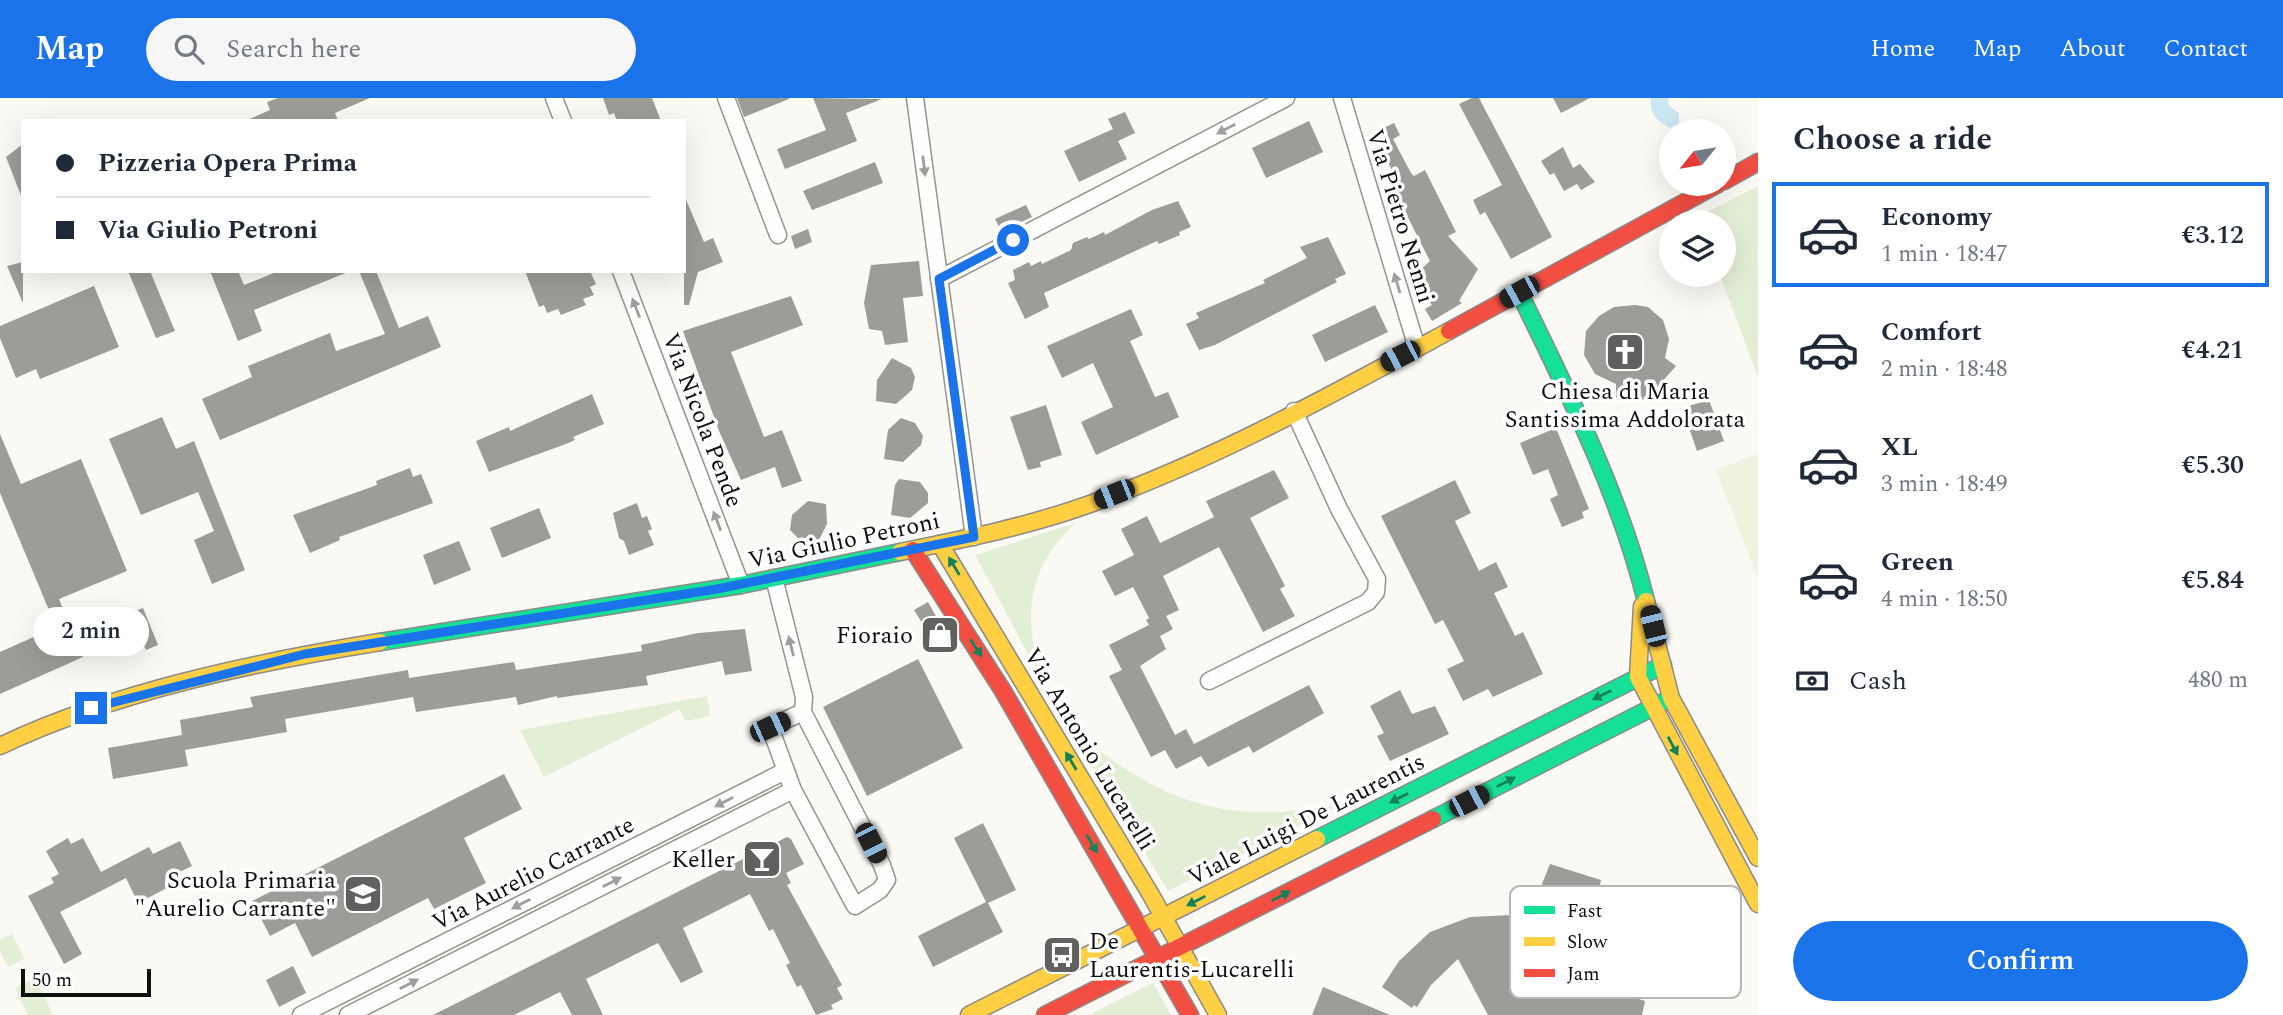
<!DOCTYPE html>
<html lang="en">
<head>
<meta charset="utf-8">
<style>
	body { margin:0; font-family:Spectral,serif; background:#f6f6f7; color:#1f2937; height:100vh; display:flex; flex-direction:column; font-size:26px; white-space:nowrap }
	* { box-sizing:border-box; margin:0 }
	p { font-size:23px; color:#747a83 }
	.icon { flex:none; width:38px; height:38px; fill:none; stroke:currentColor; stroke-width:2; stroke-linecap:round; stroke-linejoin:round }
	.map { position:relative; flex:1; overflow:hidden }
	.panel { display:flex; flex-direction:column; background:#fff; width:525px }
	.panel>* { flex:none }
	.banner { position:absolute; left:21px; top:21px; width:665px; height:154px; border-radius:0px; box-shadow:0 7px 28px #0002; display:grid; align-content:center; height:154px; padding:0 35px; background:#fff }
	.needle { width:46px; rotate:240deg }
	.fabs { position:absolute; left:1659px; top:21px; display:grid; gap:14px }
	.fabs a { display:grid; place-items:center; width:77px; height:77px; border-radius:50%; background:#fff; box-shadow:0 7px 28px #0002; font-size:35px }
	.scale { position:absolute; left:21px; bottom:18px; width:130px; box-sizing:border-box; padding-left:7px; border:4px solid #0e0e0e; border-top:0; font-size:19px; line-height:24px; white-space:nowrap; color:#0e0e0e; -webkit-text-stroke:5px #fff; paint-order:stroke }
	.end { position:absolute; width:32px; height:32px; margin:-16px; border:9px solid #1a73e8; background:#fff; box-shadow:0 0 0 4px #fff }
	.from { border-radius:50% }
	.bubble { position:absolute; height:49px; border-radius:24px; background:#fff; box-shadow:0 7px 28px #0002; font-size:23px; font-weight:600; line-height:49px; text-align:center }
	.car { position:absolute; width:21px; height:42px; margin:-21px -10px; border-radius:9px; box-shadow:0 0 5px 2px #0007; background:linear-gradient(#222 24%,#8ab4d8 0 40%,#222 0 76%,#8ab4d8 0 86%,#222 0) }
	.banner b { display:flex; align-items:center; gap:24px; height:66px; font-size:26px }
	.banner b+b { border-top:2px solid #e0e1e3 }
	.banner i { width:18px; height:18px; background:#1f2937 }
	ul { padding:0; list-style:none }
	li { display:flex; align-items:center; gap:21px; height:105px; margin:0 14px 10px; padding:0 21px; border:4px solid transparent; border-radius:0px }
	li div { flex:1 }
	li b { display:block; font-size:26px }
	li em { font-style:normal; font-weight:600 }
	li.current { border-color:#1a73e8 }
	li>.icon { width:63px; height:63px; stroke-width:1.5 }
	h2 { padding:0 35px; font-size:32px; line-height:84px }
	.pay { display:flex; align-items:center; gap:18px; height:77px; padding:0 35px; font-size:26px }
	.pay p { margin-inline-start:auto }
	.action { display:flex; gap:14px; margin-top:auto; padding:14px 35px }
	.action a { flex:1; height:80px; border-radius:42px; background:#1a73e8; color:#fff; font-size:28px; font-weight:600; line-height:80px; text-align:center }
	header { display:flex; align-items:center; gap:42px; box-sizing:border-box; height:98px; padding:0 35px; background:#1a73e8; color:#fff }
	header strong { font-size:33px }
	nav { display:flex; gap:38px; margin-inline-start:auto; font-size:24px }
	.search { width:490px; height:63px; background:#f6f6f7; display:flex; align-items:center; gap:18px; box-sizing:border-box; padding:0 24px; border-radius:38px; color:#747a83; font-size:26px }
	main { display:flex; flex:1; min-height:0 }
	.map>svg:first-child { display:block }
</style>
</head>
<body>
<header>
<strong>Map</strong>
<div class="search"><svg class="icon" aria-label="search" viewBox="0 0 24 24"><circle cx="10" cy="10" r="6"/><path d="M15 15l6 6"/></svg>Search here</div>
<nav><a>Home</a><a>Map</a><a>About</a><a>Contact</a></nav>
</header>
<main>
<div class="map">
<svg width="1758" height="917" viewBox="0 0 1758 917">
	<rect width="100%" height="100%" fill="#faf9f4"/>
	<g fill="#e3efd5">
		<path d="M1758 88V279L1720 177H1724V124H1701L1699 118Z"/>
		<path d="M1076 425C1023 472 1021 529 1048 593L975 457Z"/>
		<path d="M707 598 710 618 686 623 679 611 544 679 520 632Z"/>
		<path d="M1068 628C1161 705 1225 730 1345 705L1168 793Z"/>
		<path d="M12 836 25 861 8 869 0 853V842Z"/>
		<path d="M35 880 53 917H28L15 890Z"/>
		<path d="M1153 885 1171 917H1089Z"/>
	</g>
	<path fill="#edf3de" d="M1758 356V481L1716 372Z"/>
	<path fill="#cce5f3" d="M1651 0H1668L1669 8 1679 15V25L1670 30C1657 22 1649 17 1651 0Z"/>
	<g fill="#9e9c99">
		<path d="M278 0H370L335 15 338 23H245L270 12 267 4Z"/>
		<path d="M603 0H652L661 23H617L614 15 609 17Z"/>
		<path d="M737 0H789V1L744 19Z"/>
		<path d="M813 0 882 1 846 15 857 43 785 71 777 51 826 32Z"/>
		<path d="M1472 0H1479L1552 139 1511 161 1485 114 1480 117 1473 102 1502 87 1459 6Z"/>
		<path d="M1553 0H1590L1561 15Z"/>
		<path d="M1125 14 1135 35 1118 43 1127 61 1079 84 1064 53 1113 31 1108 21Z"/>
		<path d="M1309 23 1323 54 1266 80 1252 50Z"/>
		<path d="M1394 25 1400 37 1393 41 1411 75 1414 78 1425 72 1456 134 1448 138 1478 171 1459 203 1462 205 1432 223 1425 211 1432 207 1410 182 1430 163 1394 92 1391 83 1396 80 1373 35Z"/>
		<path d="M23 46V100H22L6 59Z"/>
		<path d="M1563 49 1573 70 1580 66 1595 84 1581 92 1577 86 1564 93 1554 75 1550 77 1541 63Z"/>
		<path d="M875 64 883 85 812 112 803 93Z"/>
		<path d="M684 97 704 144 713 140 723 164 698 174 689 207H684Z"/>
		<path d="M1178 103 1191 129 1179 134 1180 137 1159 146 1157 143 1044 195 1049 209 1025 221 1008 185 1015 182 1013 172 1029 164 1031 168 1041 163 1042 166 1071 152 1073 145 1087 139 1089 141 1104 134 1105 137 1152 112Z"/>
		<path d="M1026 107 1032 119 1001 133 995 121Z"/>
		<path d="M808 131 812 144 795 151 791 138Z"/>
		<path d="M1328 139 1346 176 1335 181 1337 184 1215 247 1199 252 1186 226 1199 220 1196 215 1265 185 1263 182 1307 160 1300 149Z"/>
		<path d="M919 163 923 198 903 200 908 244 885 247 882 233 869 231 864 205 871 167Z"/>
		<path d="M23 164V205L7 168Z"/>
		<path d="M128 173H150L175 233 156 240Z"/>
		<path d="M210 173H238L244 187 279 173 348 174 254 212 262 233 238 243Z"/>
		<path d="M359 173H376L399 230 428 218 441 249 220 342 202 301 252 279 248 268 330 235 336 253 385 236Z"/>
		<path d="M525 173H590L596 186 590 189 594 197 583 201 586 207 561 217 558 211 547 215 544 207 539 209Z"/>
		<path d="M94 188 119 249 40 281 36 271 16 280 0 240V228Z"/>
		<path d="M791 198 803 227 731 254 764 339 782 332 802 383 782 390 775 369 741 382 719 333 683 233Z"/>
		<path d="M1375 207 1388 234 1325 264 1312 237Z"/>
		<path d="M1635 207 1648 209 1663 222 1669 241 1665 260 1676 268 1660 286 1664 291 1642 302 1639 296 1616 300V286L1595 276 1584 257 1586 233 1599 218 1614 209Z"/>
		<path d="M1131 211 1143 237 1130 243 1155 299 1168 294 1179 319 1096 357 1081 324 1113 309 1093 265 1062 280 1047 248Z"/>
		<path d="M892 260 911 270 915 279 912 292 896 306 876 303 877 282Z"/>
		<path d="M592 296 604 326 573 339 575 342 566 346 489 374 476 343 509 329 510 333Z"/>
		<path d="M1709 302 1724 343 1697 353 1682 310Z"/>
		<path d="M1046 307 1062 357 1040 364 1041 369 1028 372 1010 319Z"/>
		<path d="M162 319 176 351 194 343 245 472 212 486 194 442 214 433 198 394 141 417 109 341Z"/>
		<path d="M901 320 915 325 923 338 921 347 903 364 884 361 888 332Z"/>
		<path d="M1556 330 1589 411 1582 414 1584 420 1562 429 1550 401 1558 397 1548 371 1533 377 1520 345Z"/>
		<path d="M0 336 21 386 81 361 127 473 59 501 75 541 106 529 111 542 109 546 78 548 83 559 0 596V554L56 529 0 395Z"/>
		<path d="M410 370 413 379 421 376 433 405 353 434 339 439 340 442 310 455 293 417 377 387 376 383Z"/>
		<path d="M1274 372 1289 400 1250 420 1285 488 1280 491 1295 518 1263 534 1219 449 1163 478 1179 512 1166 518 1173 531 1160 538 1166 551 1140 568 1175 637 1186 631 1194 646 1309 587 1324 615 1253 655 1249 648 1208 669 1201 658 1176 671 1165 652 1151 659 1109 578 1122 572 1109 547 1149 527 1146 522 1149 520 1133 489 1115 498 1102 473 1134 457 1121 431 1147 418 1160 445 1214 419 1206 403Z"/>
		<path d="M899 381 920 384 928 395V405L910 420 891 417 895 387Z"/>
		<path d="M1455 382 1471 415 1455 423 1479 473 1496 464 1508 489 1494 495 1515 538 1523 534 1543 576 1493 599 1488 591 1463 603 1447 571 1464 563 1443 522 1435 526 1381 418Z"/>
		<path d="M808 403 826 406 827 426 819 442 798 440 790 432 792 417Z"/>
		<path d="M637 405 642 420 647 418 652 431 648 433 654 447 629 457 624 443 619 440 613 415Z"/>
		<path d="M539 410 551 440 502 460 490 430Z"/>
		<path d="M459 443 471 472 434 487 423 457Z"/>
		<path d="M928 504 937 520 924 528 914 512Z"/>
		<path d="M143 510 158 547 146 552 130 515Z"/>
		<path d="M745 531 752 573 725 577 722 563 646 578 648 587 557 600V598L518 607 516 599 416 614 413 599 285 621 287 634 185 652 188 668 113 681 108 650 182 637 180 622 253 609 250 599 408 572 409 580 514 564 516 572 642 553 641 547 698 535Z"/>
		<path d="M918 561 963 650 867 698 823 609Z"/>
		<path d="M1400 592 1412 616 1435 608 1449 636 1390 663 1377 638 1384 635 1370 608Z"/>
		<path d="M504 676 522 711 464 740 486 785 434 811 428 800 312 859 295 825 270 838 252 803Z"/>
		<path d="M983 725 1016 792 988 805 1003 834 933 869 918 838 986 804 954 740Z"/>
		<path d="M787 739 791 741 804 766 786 775 791 785 787 787 842 887 837 890 843 901 831 907 833 911 816 917 801 887 797 889 786 867 790 865 773 831 769 833 750 796 683 830 703 874 681 885 658 845 586 881 603 917H572L560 894 514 917H433Z"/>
		<path d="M68 740 71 746 83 740 101 774 149 749 153 756 180 743 192 768 165 781 169 789 138 805 126 780 60 814 82 856 64 866 28 798 54 785 51 780 59 776 46 753Z"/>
		<path d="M1550 766 1601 782 1600 787 1705 819 1714 838 1670 824 1661 852 1607 837 1592 886 1645 903 1642 917H1488L1458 861 1431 887 1417 909 1414 907 1412 910 1382 889 1399 863 1430 834 1470 819 1530 816Z"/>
		<path d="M293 868 306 895 279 909 266 882Z"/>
		<path d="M1323 889 1390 917H1312Z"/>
	</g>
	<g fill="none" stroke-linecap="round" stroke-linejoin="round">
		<g stroke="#949492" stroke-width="19">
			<g id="street">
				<path d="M554 0 563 23"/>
				<path d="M726 0 778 137"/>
				<path d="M915 0 974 439"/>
				<path d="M1342 0 1417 250"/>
				<path d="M621 173 741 487"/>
				<path d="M939 181 1286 0"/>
				<path d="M774 480 804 599 803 614 882 767 887 782 880 792 855 808 793 692 770 629 803 614"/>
				<path d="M1209 583 1368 504 1376 494 1377 481 1339 411 1294 313"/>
				<path d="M301 917 785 673"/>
				<path d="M348 917 793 692"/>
			</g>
		</g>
		<g stroke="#8b8a88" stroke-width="19">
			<g id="fast">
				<path d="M1519 194C1568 295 1619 394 1646 503"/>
				<path d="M380 544 741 487 900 454"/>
				<path d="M1433 721 1671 600"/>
				<path d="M1317 741 1663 567"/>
			</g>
		</g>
		<g stroke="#8b8a88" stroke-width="19">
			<g id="slow">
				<path d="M940 446 1151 797 1218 917"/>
				<path d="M900 454C964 441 1029 428 1090 406 1214 362 1333 296 1449 233"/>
				<path d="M1646 503 1671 600 1758 760"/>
				<path d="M1642 508 1638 579 1758 806"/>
				<path d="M0 648C113 594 256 564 380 544"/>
				<path d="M969 917 1317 741"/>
			</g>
		</g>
		<g stroke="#8b8a88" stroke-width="19">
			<g id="jam">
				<path d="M1724 83 1758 64"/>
				<path d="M1449 233 1718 86"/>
				<path d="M913 452 1003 593 1190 917"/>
				<path d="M1045 917 1433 721"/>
			</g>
		</g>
		<use href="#street" stroke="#fefefd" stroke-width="16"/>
		<use href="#fast" stroke="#16e098" stroke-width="16"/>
		<use href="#slow" stroke="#ffcf43" stroke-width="16"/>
		<use href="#jam" stroke="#f24e42" stroke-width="16"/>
	</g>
	<defs><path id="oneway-solid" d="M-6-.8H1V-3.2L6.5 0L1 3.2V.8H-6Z" transform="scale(1.75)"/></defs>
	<g fill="#9e9e9d">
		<use href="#oneway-solid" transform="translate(1226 31) rotate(153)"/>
		<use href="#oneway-solid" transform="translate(924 68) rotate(83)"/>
		<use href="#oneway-solid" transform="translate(1397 185) rotate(-107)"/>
		<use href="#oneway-solid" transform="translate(636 210) rotate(-111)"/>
		<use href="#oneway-solid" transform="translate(717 423) rotate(-111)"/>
		<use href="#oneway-solid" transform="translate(791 548) rotate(-104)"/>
		<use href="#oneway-solid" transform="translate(724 704) rotate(153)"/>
		<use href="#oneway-solid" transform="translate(612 784) rotate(-27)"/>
		<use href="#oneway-solid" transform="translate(521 806) rotate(153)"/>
		<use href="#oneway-solid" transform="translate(409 886) rotate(-27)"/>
	</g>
	<g fill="#12825a">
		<use href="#oneway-solid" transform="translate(954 468) rotate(-121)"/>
		<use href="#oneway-solid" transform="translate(976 550) rotate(57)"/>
		<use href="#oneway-solid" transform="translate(1602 597) rotate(154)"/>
		<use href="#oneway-solid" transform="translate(1673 648) rotate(62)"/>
		<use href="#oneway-solid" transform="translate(1071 663) rotate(-121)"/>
		<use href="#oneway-solid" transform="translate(1506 684) rotate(-27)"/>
		<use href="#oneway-solid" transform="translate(1399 700) rotate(153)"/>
		<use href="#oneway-solid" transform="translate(1092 746) rotate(60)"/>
		<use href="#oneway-solid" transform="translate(1281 798) rotate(-27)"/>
		<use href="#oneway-solid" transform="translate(1196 803) rotate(153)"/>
	</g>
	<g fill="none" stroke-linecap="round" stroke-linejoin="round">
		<path stroke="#1a73e8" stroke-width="9" d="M91 610 305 556 717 491 974 439 939 181 1013 142"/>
	</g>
	<defs>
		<g id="church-square" transform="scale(2.0125)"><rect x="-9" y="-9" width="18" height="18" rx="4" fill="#61605e" stroke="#fff"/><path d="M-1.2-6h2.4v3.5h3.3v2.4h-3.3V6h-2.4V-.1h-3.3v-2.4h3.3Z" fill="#fff"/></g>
		<g id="shop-square" transform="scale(2.0125)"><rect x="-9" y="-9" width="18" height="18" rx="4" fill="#61605e" stroke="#fff"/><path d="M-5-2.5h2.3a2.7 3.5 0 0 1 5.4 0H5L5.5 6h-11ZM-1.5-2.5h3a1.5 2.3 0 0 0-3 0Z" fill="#fff"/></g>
		<g id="bar-square" transform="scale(2.0125)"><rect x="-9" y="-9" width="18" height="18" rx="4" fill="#61605e" stroke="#fff"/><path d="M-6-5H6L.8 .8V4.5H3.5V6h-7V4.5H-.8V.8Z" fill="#fff"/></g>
		<g id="school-square" transform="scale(2.0125)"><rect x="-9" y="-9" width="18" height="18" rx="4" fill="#61605e" stroke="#fff"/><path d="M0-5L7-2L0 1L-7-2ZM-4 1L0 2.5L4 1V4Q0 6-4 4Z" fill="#fff"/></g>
		<g id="bus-square" transform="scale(2.0125)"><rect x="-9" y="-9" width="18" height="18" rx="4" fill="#61605e" stroke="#fff"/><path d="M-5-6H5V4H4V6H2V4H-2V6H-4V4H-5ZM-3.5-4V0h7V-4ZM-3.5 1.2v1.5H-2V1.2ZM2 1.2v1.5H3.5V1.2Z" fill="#fff"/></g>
	</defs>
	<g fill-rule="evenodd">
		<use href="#church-square" x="1625" y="254"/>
		<use href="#shop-square" x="940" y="537"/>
		<use href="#bar-square" x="762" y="761"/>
		<use href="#school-square" x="363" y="796"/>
		<use href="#bus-square" x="1062" y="857"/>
	</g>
	<g text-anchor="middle" stroke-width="7" stroke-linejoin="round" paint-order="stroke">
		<g font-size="24" fill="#0e0e0e" stroke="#fff">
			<text transform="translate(1401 118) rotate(73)" y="8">Via Pietro Nenni</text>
			<text transform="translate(703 322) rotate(69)" y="8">Via Nicola Pende</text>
			<text transform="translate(844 442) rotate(-12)" y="8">Via Giulio Petroni</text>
			<text transform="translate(1090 651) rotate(59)" y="8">Via Antonio Lucarelli</text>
			<text transform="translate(1306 721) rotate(-27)" y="8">Viale Luigi De Laurentis</text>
			<text transform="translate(533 775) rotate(-27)" y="8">Via Aurelio Carrante</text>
		</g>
		<g font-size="24" fill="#0e0e0e" stroke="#fff" text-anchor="end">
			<text x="1625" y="301" text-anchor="middle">Chiesa di Maria<tspan x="1625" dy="28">Santissima Addolorata</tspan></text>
			<text x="913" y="545">Fioraio</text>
			<text x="735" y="769">Keller</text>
			<text x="336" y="790">Scuola Primaria<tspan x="336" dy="28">"Aurelio Carrante"</tspan></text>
			<text x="1089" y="851" text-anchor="start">De<tspan x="1089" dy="28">Laurentis-Lucarelli</tspan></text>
		</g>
	</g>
	<rect x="1510" y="788" width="231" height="112" rx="10" fill="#fff" stroke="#b7b7b7" stroke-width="2"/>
	<rect x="1524" y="808" width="31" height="8" fill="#16e098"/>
	<rect x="1524" y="839" width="31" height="9" fill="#ffcf43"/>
	<rect x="1524" y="871" width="31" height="8" fill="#f24e42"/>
	<g font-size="19" fill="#0e0e0e">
		<text x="1567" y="819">Fast</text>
		<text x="1567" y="850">Slow</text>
		<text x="1567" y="882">Jam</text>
	</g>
</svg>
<div class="fabs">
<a><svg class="needle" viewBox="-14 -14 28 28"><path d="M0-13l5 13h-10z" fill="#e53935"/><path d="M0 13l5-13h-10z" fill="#747a83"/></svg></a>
<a><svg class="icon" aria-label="layers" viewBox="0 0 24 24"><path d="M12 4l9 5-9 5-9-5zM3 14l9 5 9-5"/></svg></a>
</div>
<div class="scale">50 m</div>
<i class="end from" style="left:1013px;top:142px"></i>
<i class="end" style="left:91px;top:610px"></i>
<div class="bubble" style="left:33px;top:509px;width:116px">2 min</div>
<i class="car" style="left:1519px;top:194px;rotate:241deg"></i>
<i class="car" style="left:1400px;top:258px;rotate:243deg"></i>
<i class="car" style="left:1114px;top:396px;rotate:248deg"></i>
<i class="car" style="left:1653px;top:528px;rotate:346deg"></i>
<i class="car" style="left:770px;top:629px;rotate:66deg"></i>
<i class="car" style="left:1469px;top:703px;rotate:63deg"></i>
<i class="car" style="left:871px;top:745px;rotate:153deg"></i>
<div class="banner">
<b><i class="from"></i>Pizzeria Opera Prima</b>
<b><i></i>Via Giulio Petroni</b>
</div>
</div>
<section class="panel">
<h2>Choose a ride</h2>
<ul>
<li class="current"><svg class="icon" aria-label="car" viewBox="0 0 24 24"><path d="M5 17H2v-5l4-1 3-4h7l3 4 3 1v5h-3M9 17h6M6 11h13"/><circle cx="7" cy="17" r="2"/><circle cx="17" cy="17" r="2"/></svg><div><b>Economy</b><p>1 min · 18:47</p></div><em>€3.12</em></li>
<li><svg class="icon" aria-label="car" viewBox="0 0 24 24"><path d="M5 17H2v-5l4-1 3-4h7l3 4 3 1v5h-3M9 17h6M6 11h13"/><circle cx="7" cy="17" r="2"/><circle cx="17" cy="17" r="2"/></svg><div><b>Comfort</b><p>2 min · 18:48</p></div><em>€4.21</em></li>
<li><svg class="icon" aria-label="car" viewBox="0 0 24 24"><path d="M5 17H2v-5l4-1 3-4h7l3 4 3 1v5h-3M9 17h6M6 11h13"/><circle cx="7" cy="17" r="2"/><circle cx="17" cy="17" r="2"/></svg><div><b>XL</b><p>3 min · 18:49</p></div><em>€5.30</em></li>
<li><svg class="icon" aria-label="car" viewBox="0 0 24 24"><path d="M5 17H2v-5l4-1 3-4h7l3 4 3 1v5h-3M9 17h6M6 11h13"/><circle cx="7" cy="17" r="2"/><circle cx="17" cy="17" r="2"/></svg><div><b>Green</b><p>4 min · 18:50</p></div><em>€5.84</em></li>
</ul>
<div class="pay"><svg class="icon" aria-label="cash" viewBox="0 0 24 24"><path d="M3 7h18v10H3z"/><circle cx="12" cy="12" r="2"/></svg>Cash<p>480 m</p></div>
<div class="action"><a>Confirm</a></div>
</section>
</main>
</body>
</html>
